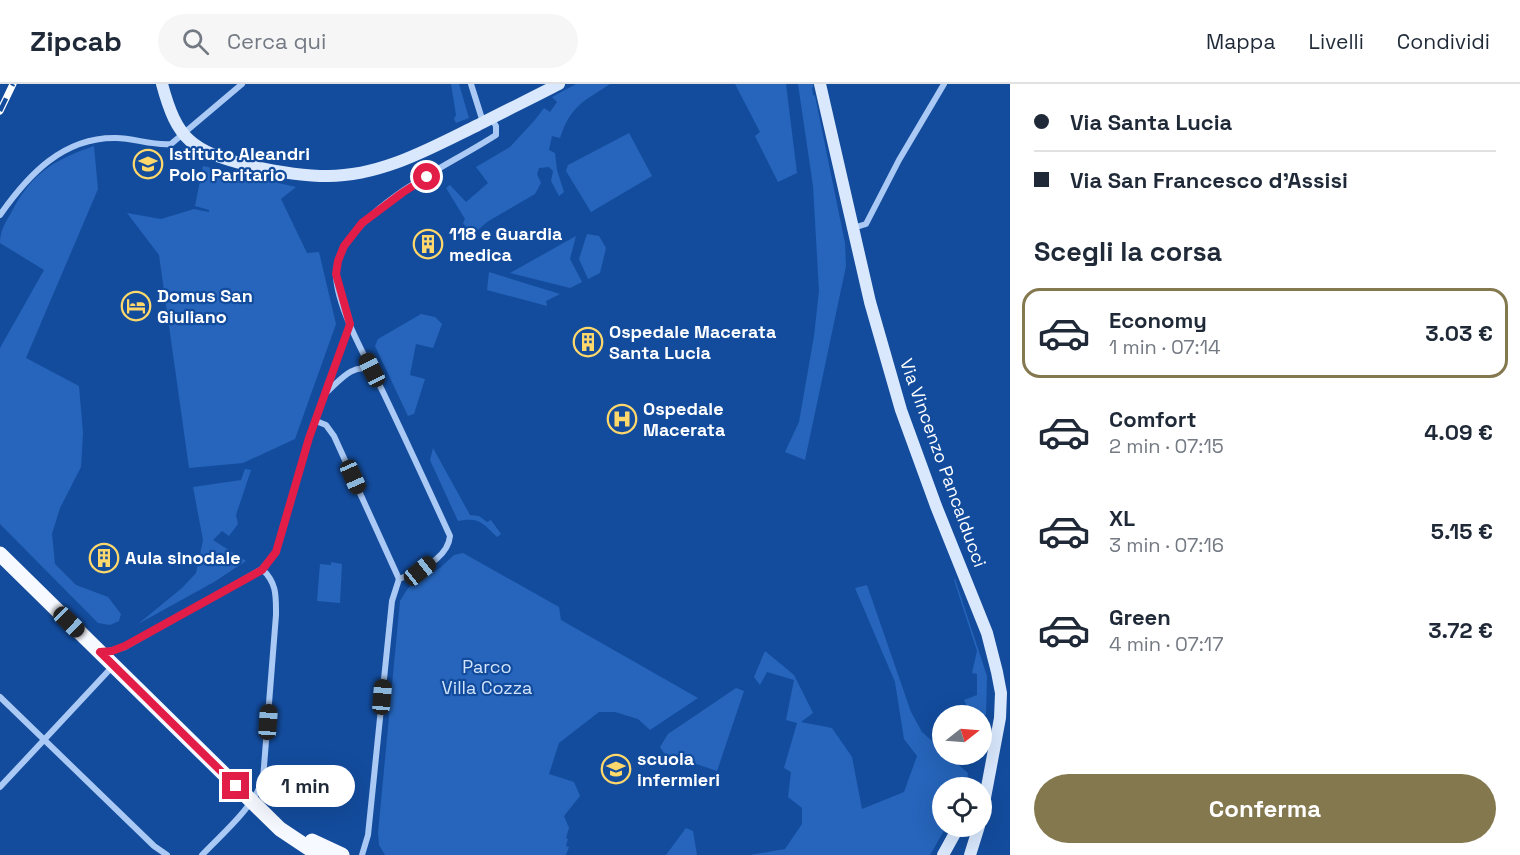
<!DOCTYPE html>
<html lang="it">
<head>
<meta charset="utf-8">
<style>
	body { margin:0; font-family:"Space Grotesk",sans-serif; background:#f6f6f7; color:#1f2937; height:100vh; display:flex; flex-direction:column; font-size:22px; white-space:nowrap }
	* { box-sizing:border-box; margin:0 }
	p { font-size:20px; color:#747a83 }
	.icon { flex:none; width:33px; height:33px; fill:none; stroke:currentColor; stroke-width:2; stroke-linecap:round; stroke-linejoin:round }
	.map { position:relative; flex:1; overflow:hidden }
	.panel { display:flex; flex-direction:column; background:#fff; width:510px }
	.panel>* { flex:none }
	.hud { display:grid; align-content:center; height:132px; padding:0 24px; background:#fff }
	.needle { width:39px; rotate:73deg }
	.controls { position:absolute; left:932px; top:621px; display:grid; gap:12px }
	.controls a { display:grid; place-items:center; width:60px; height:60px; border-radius:50%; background:#fff; box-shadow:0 6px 24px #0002; font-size:30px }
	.end { position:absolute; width:27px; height:27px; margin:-14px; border:8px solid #e11d48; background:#fff; box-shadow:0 0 0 3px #fff }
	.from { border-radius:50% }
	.bubble { position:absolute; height:42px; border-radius:21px; background:#fff; box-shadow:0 6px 24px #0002; font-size:20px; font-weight:600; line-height:42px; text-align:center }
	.car { position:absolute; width:18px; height:36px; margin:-18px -9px; border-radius:8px; box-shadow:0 0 4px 2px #0007; background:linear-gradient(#222 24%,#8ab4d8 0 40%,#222 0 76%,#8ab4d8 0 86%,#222 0) }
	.hud b { display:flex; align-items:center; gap:21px; height:57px; font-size:22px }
	.hud b+b { border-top:2px solid #e0e1e3 }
	.hud i { width:15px; height:15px; background:#1f2937 }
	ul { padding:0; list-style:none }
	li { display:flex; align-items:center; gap:18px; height:90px; margin:0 12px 9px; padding:0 12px; border:3px solid transparent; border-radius:18px }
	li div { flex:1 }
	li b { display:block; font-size:22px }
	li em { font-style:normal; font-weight:600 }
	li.selected { border-color:#84784f }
	li>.icon { width:54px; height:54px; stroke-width:1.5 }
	h2 { padding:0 24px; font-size:27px; line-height:72px }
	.cta { display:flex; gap:12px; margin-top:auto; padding:12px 24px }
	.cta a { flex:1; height:69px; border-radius:36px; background:#84784f; color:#fff; font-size:24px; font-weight:600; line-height:69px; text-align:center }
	header { display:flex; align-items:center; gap:36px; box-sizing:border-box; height:84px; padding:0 30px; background:#fff; border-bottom:2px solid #e0e1e3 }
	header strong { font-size:28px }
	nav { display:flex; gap:33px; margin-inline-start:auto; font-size:21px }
	.search { width:420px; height:54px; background:#f6f6f7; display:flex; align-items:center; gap:15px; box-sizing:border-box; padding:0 21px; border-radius:33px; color:#747a83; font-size:22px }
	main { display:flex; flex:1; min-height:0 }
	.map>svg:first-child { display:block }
</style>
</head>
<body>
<header>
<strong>Zipcab</strong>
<div class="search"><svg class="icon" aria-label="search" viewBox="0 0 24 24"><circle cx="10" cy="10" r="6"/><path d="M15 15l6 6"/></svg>Cerca qui</div>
<nav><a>Mappa</a><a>Livelli</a><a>Condividi</a></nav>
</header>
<main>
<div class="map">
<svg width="1010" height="771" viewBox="0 0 1010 771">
	<rect width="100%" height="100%" fill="#134c9d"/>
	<g fill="#2665bb">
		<path d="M451 0H459L469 34 456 39 454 35 456 31Z"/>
		<path d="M576 0H610C583 18 571 21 560 54L552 52 549 66 555 69 557 86 564 108 559 112 551 97 553 87 549 83 539 84 537 90 541 99 535 110 487 138 472 151 463 139 465 135 446 104 450 101 466 118 488 99 476 83 510 63 534 37 544 24 550 28 557 18 552 13Z"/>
		<path d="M735 0H786L797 89 778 98 755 52 760 48Z"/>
		<path d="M798 0H813V3L812 4 813 11 815 12 845 159 846 182 805 376 785 368 799 338 814 252 819 207 813 102Z"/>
		<path d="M629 49 652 92 591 128 566 87 568 81Z"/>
		<path d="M94 62 98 105 26 274 79 302 83 349 81 383 60 424 52 450 55 480 76 501 108 513 121 530 119 537 110 541 98 539 0 440V264L44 186 0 159C0 147 5 139 11 129 31 90 53 76 94 62Z"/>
		<path d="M203 82 296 103 281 115 307 169 319 168 336 240 295 355 243 379 189 384 159 171 127 129 161 135 194 125 209 128V126L195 122Z"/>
		<path d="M587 150 599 152 606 164 600 189 588 195 579 175Z"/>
		<path d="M576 152 570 175 582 198 570 204 510 189Z"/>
		<path d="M489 188 560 210 546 217 547 222 487 206Z"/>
		<path d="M421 230 435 233 442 240 433 264 416 260 410 291 425 295 414 330 408 332 375 262 378 255Z"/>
		<path d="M433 364 470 431 479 432 487 438 491 436 501 450 497 453C482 439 480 433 458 437L430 376Z"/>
		<path d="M245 385 251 386 236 431 238 440 229 452 222 447 213 456 246 477 214 498 138 540 182 504 196 489 203 456 193 403 241 396Z"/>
		<path d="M463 469 559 523 561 536 698 614 650 646 638 635 615 628H599L559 659 549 690 574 698 580 712 564 732 569 744 566 754 568 755 566 762 569 763 566 771H385L379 761 378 749 400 517 408 504 440 484 454 471Z"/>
		<path d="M331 478 342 480 340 519 317 517 320 480 331 481Z"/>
		<path d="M955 495 987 592 986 631H971L964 616 977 611V590L972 589 977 567 954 496Z"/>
		<path d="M867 501 911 628 922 648 942 666V670L947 671 968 689 966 703 942 704V742L946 743 930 771H750L785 765 802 740V724L788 713 791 688 784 684 797 639 786 636 794 596 767 588 760 601 754 593 765 567 794 591 813 629 801 638 832 644 852 673 862 725 904 708 917 672 904 655 895 598 855 504Z"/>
		<path d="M736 604 744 607 717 687 664 669 660 663 668 650Z"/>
		<path d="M686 744 693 747 697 771H666Z"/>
	</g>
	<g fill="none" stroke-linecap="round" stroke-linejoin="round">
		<g stroke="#aac9f4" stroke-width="6">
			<path d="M471 0 483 38"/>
			<path d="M0 131C28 91 63 53 116 54 134 54 153 62 171 60L242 0"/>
			<path d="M853 144 866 140 899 76 944 0"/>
			<path d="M328 307C341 295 353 279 372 286"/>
			<path d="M316 337 326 341 334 352 399 495"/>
			<path d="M105 568 125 563 262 485 276 468 309 354 350 240"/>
			<path d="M0 613 154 762 167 771"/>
			<path d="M0 703 113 582"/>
			<path d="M202 771C222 750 254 723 263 695L276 531C276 512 277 499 262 485"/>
			<path d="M362 771 368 751 392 517 399 495C418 488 448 475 450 452 428 404 406 356 383 308 368 278 336 223 336 190 336 180 340 168 346 160 379 111 446 83 496 51V42L491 34"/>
		</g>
		<g stroke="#d9e8fd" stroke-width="12">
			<path d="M162 0C177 56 192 67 247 81 273 87 301 92 328 92 382 92 431 64 478 41 505 27 532 14 559 0"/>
			<path d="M820 0 870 218 901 326 936 422 987 549 997 588 1001 609 1000 634 981 735"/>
			<path d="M943 771 959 742"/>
			<path d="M970 771 979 742"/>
		</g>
		<g stroke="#f6f9ff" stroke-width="15">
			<path d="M0 470 280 745 319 771"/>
			<path d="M312 757 342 771"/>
		</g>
		<g stroke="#fff" stroke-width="7">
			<path id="rail" d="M0 27 13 0"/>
		</g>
		<use href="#rail" stroke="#134c9d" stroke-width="4.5" stroke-dasharray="14" stroke-linecap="butt"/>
	</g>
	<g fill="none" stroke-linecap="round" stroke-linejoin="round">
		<path stroke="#e11d48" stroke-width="8" d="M236 702 100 568 112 567 125 562 262 486 276 468 309 354 350 240 336 190 338 177 344 162 362 139 402 109 427 93"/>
	</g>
	<defs>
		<g id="school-ring" transform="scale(1.5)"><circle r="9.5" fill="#134c9d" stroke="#ffd86c" stroke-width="1.5"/><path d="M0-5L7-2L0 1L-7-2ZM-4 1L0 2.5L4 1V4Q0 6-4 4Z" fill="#ffd86c"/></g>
		<g id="building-ring" transform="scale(1.5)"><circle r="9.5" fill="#134c9d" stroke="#ffd86c" stroke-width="1.5"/><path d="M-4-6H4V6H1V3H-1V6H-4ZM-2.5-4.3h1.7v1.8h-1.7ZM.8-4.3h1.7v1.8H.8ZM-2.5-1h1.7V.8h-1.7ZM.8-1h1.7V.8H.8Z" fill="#ffd86c"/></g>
		<g id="hotel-ring" transform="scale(1.5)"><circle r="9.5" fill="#134c9d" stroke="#ffd86c" stroke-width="1.5"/><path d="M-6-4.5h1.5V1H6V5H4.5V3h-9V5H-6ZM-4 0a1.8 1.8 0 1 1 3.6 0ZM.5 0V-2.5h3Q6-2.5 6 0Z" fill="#ffd86c"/></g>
		<g id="hospital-ring" transform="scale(1.5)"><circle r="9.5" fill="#134c9d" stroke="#ffd86c" stroke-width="1.5"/><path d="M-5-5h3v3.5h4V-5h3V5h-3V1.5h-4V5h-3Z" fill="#ffd86c"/></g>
	</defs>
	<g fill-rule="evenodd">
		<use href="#school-ring" x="148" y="80"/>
		<use href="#building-ring" x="428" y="160"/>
		<use href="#hotel-ring" x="136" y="222"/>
		<use href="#building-ring" x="588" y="258"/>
		<use href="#hospital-ring" x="622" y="335"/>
		<use href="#building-ring" x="104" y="474"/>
		<use href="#school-ring" x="616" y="685"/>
	</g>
	<g text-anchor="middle" stroke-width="4.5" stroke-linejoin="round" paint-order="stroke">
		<g font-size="18" font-weight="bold" fill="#fff" stroke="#134c9d" text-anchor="start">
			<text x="169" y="76">Istituto Aleandri<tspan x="169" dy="21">Polo Paritario</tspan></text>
			<text x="449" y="156">118 e Guardia<tspan x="449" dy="21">medica</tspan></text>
			<text x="157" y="218">Domus San<tspan x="157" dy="21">Giuliano</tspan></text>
			<text x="609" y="254">Ospedale Macerata<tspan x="609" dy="21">Santa Lucia</tspan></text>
			<text x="643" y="331">Ospedale<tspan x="643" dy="21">Macerata</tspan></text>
			<text x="125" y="480">Aula sinodale</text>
			<text x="637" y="681">scuola<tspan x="637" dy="21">infermieri</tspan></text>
		</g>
		<g font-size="18" fill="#fff" stroke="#134c9d">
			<text transform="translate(943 379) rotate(70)" y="6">Via Vincenzo Pancalducci</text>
		</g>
		<g font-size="18" fill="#d2e4fd" stroke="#134c9d">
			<text x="487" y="589">Parco<tspan x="487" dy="21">Villa Cozza</tspan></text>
		</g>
	</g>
</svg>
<div class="controls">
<a><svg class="needle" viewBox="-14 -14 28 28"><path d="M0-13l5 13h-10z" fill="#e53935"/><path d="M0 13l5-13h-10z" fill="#747a83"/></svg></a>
<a><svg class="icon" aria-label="locate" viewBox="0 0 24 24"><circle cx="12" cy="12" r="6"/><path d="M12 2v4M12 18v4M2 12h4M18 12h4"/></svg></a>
</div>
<i class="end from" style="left:427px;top:93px"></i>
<i class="end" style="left:236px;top:702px"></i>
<div class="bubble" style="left:256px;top:681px;width:99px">1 min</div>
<i class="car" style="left:372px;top:286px;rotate:334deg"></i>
<i class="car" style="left:353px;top:393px;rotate:156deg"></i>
<i class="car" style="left:420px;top:487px;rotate:51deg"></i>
<i class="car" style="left:69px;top:538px;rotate:134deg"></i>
<i class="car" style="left:382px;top:613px;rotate:5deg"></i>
<i class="car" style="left:268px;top:638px;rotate:4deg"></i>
</div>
<section class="panel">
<div class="hud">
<b><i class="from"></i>Via Santa Lucia</b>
<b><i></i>Via San Francesco d'Assisi</b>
</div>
<h2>Scegli la corsa</h2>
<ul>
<li class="selected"><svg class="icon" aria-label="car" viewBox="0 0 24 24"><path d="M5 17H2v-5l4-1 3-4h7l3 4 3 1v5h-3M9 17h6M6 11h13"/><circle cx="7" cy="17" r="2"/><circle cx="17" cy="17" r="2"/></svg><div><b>Economy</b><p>1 min · 07:14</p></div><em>3.03 €</em></li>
<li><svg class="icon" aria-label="car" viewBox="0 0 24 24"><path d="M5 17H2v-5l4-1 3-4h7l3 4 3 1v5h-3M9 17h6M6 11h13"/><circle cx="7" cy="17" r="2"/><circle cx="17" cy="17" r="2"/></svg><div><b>Comfort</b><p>2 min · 07:15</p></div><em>4.09 €</em></li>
<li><svg class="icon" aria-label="car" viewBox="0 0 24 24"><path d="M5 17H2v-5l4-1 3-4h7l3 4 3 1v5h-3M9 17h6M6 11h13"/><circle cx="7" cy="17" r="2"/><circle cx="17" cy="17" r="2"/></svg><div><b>XL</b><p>3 min · 07:16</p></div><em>5.15 €</em></li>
<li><svg class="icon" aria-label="car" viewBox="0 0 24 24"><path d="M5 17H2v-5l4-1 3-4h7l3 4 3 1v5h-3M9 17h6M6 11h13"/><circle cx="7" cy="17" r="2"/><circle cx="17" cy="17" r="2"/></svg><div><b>Green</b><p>4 min · 07:17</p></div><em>3.72 €</em></li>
</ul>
<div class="cta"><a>Conferma</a></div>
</section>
</main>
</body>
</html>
